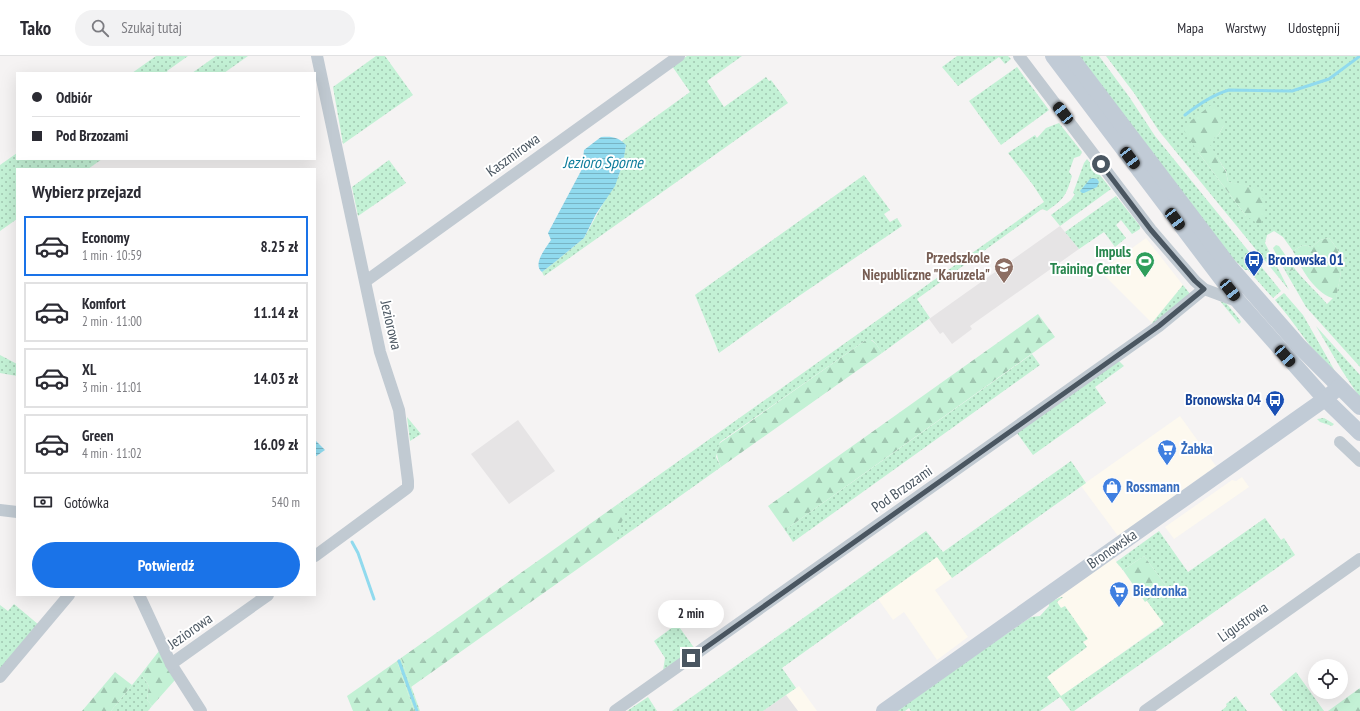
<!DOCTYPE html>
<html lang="pl">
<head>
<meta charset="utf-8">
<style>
	body { margin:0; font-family:"PT Sans Narrow",sans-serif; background:#f2f2f3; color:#2b2b33; height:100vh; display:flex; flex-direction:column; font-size:15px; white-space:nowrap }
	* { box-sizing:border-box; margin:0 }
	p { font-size:13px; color:#7c7c81 }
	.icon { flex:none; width:22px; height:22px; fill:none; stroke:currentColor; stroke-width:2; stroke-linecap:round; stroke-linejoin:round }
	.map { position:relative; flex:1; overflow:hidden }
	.panel { position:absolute; left:16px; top:112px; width:300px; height:428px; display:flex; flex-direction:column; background:#fff; border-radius:0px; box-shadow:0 4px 16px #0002 }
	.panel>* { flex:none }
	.hud { position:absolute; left:16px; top:16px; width:300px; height:88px; border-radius:0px; box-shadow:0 4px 16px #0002; display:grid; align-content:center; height:88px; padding:0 16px; background:#fff }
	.buttons { position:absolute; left:1308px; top:603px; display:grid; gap:8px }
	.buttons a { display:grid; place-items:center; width:40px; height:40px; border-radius:50%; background:#fff; box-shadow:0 4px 16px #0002; font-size:20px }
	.end { position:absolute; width:18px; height:18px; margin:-9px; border:5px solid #4a5661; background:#fff; box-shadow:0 0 0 2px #fff }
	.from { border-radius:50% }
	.bubble { position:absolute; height:28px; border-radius:14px; background:#fff; box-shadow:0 4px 16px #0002; font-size:13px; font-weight:800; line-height:28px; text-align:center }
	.car { position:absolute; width:12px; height:24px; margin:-12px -6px; border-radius:5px; box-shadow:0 0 3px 1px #0007; background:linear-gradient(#222 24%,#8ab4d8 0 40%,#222 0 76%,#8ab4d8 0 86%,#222 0) }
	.hud b { display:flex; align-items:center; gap:14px; height:38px; font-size:15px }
	.hud b+b { border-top:1px solid #e1e1e2 }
	.hud i { width:10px; height:10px; background:#2b2b33 }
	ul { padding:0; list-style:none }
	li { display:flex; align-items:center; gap:12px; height:60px; margin:0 8px 6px; padding:0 8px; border:2px solid #e1e1e2; border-radius:0px }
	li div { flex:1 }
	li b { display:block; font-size:15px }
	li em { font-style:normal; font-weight:800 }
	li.selected { border-color:#1a73e8 }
	li>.icon { width:36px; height:36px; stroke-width:1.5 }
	h2 { padding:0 16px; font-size:18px; line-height:48px }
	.pay { display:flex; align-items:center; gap:10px; height:44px; padding:0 16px; font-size:15px }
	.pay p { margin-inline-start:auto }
	.cta { display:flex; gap:8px; margin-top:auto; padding:8px 16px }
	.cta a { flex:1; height:46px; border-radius:24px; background:#1a73e8; color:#fff; font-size:16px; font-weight:800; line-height:46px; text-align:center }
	header { display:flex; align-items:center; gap:24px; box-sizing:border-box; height:56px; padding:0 20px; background:#fff; border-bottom:1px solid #e1e1e2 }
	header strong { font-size:19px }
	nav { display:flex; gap:22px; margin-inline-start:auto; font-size:14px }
	.search { width:280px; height:36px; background:#f2f2f3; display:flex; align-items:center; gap:10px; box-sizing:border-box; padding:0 14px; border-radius:22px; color:#7c7c81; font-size:15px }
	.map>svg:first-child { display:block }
</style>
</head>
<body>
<header>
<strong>Tako</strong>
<div class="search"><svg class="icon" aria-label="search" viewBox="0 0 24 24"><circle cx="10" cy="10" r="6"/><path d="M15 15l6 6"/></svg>Szukaj tutaj</div>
<nav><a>Mapa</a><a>Warstwy</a><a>Udostępnij</a></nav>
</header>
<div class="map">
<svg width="1360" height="655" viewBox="0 0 1360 655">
	<defs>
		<pattern id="grass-dots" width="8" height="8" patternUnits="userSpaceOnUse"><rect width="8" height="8" fill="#c3f1d5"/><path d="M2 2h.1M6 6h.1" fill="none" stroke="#a0c6b0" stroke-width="1.8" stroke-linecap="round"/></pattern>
		<pattern id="forest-firs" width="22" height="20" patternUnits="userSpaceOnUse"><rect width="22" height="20" fill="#c3f1d5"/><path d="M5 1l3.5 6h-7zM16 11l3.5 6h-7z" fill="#a0c6b0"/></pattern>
		<pattern id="water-rules" width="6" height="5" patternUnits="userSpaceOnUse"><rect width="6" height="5" fill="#90daee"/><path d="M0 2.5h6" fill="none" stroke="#78b4c4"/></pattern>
	</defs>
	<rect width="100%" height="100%" fill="#f5f3f3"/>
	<g fill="#fdf9ef">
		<path d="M1146 182 1183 229 1152 267 1100 215Z"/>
		<path d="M1180 360 1216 410 1118 480 1081 430Z"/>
		<path d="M1242 421 1249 431 1174 483 1165 471 1232 424 1236 425Z"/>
		<path d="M937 500 952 522 935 534 968 581 937 604 904 556 893 564 878 543Z"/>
		<path d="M1113 501 1145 545H1147L1164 567 1060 641 1047 621 1087 591 1053 543Z"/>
		<path d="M799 630 817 655H798L786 639Z"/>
	</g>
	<g fill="#e6e4e5">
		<path d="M1060 170 1079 193 970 270 972 273 952 288 943 276 940 278 929 263Z"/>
		<path d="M518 364 555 415 509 448 471 398Z"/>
		<path d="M786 639 798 655H763Z"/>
	</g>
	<g fill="url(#grass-dots)" fill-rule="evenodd">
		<path d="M156 0H188L167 15 168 17H132Z"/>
		<path d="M216 0H248L224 17H192Z"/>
		<path d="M376 0H385L413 39 343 88 333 31Z"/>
		<path d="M687 0H742L707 25 724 51 766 21 769 25 771 24 788 47 544 220 542 216 555 206 584 182 619 119 626 90 622 85 690 36 672 10Z"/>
		<path d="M957 0H1008L1011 3 1005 8 999 1 958 30 942 11Z"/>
		<path d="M1078 0H1099L1130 42 1155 80 1281 235 1273 242 1248 214H1245L1229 199Z"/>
		<path d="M1106 0H1360V311L1306 251 1280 206 1288 216 1295 213C1305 226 1317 236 1327 248L1333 242H1336C1340 218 1348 203 1329 182L1320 184 1312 191 1303 189 1293 195 1283 181 1274 175 1267 179 1265 187 1289 234 1159 75 1134 37ZM1224 69 1219 78 1208 87 1226 115 1228 126 1250 131 1246 160 1198 96Z"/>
		<path d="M1017 11 1049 54 1001 89 969 45Z"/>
		<path d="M1059 67 1082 96 1080 100 1074 102 1069 116 1072 120C1066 140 1064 143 1047 155L1042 153 917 243 930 262 882 297 876 288 872 284H866L720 386 716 401 721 411 617 485 616 479 623 452 618 448 1044 146 1033 129 1008 97 1035 79 1037 82 1046 72Z"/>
		<path d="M17 97V103H102L88 113H17V163L0 175V109Z"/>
		<path d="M1087 103 1111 133 1060 170 1051 159 1071 144 1075 138 1073 137 1084 107Z"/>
		<path d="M389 104 406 127 358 160 352 131Z"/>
		<path d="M864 119 890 154 884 158 890 166 897 162 902 170 796 242 719 297 695 239Z"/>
		<path d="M1116 140 1140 170V173L1132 178 1121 164 1116 169 1126 182 1115 191 1104 176 1079 193 1065 176Z"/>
		<path d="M1183 229 1190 238 1154 269 1152 267Z"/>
		<path d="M1284 237 1303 259 1336 317 1311 291 1288 260 1275 244Z"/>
		<path d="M1220 245 1226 247 1240 264 1241 266 1239 268Z"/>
		<path d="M1316 270 1360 319V342L1341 313Z"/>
		<path d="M1032 298 1040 309 793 486 785 474Z"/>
		<path d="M0 299 17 308V320L0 317Z"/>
		<path d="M1119 305 1124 310 1095 331 1106 347 1033 399 1017 377Z"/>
		<path d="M407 361 421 378 410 385Z"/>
		<path d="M1324 362 1334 368 1332 370 1320 366 1317 363Z"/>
		<path d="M1071 405 1086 427 952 522 937 501 782 612 796 632 763 655H672L926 475 943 496Z"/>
		<path d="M1265 462 1281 484 1284 482 1295 499 1074 655H1071L1060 641 1040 655H911L909 652 905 655H894L1031 561 1040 560 1049 550V545L1054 542 1055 544 1061 541H1063L1057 546 1061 552 1065 550 1088 583 1083 586 1087 591 1047 621 1061 640 1164 568 1147 545 1167 531 1144 500 1123 514 1116 506 1159 475 1188 516Z"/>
		<path d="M14 548 39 569 0 616V549L8 555Z"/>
		<path d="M677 568 695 593 663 615 665 602 654 585Z"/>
		<path d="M401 602 420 655H414L397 605Z"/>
		<path d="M1296 616 1324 655H1283L1270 638Z"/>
		<path d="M141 618 149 630 147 644 152 650 148 655H111Z"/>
		<path d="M1236 640 1247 655H1221L1227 650 1226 648Z"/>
		<path d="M648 641 657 655H627Z"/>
	</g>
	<g fill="url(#forest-firs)">
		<path d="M1215 46 1224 69 1219 78 1209 87 1226 116 1228 126C1243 129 1262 130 1265 148 1266 157 1264 161 1260 169L1246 160 1198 96 1184 75V70Z"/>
		<path d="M1329 182C1348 203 1340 218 1336 243 1315 239 1301 212 1293 195L1303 189 1312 191 1320 184Z"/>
		<path d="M1276 189 1279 190 1295 213 1288 216 1280 206 1273 192Z"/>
		<path d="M1038 258 1055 281 785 474 768 450Z"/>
		<path d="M866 284H871L876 288 882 297 721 411C717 402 715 396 720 387Z"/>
		<path d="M618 448 623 452 625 459C621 468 616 475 617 485L411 631 401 602Z"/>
		<path d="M1144 500 1167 531 1145 546 1123 514Z"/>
		<path d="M159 595 175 624 152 650 147 644 149 630 141 618Z"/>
		<path d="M397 605 414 655H353L347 640Z"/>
		<path d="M115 616 132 629 111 655H82Z"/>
		<path d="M1360 632V655H1328Z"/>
	</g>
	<g fill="url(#water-rules)">
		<path d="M601 81C612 80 618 81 626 89L623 107 615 130 596 158 584 182 555 206 542 216C532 208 546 192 551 184L548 177 582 113 584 94Z"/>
		<path d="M1093 122 1097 123 1099 126 1097 131 1084 137H1082L1080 135 1090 123Z"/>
		<path d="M315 384 325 394 315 401Z"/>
	</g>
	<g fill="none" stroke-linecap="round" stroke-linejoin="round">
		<g stroke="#90daee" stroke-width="3">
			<path d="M1185 59C1199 48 1212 39 1229 34L1292 35 1329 23 1360 0"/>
			<path d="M352 486 358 497 374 543"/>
			<path d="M399 605 417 655"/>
		</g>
		<g stroke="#c1cad2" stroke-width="12">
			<path d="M1019 0 1151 174 1195 225 1204 233 1239 246"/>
			<path d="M366 225 679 0"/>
			<path d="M1340 386 1360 405"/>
			<path d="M0 454 17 456"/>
			<path d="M315 500 406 433 408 431V425L399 354 380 296 317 0"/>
			<path d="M139 539 171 608 201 655"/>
			<path d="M171 608 268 539"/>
			<path d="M0 621 69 539"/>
			<path d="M615 655 1159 270 1204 233"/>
			<path d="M1145 655 1360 503"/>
		</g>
		<g stroke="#c1cbd6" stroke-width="16">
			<path d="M1053 0 1239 246 1325 343 1360 377"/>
			<path d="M1070 0 1230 211 1300 291 1360 351"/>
			<path d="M884 655 1325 343 1339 331"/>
		</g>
	</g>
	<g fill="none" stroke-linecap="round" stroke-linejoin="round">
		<path stroke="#4a5661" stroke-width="5" d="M691 602 1159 270 1204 233 1195 225 1151 174 1101 108"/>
	</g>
	<defs>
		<g id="bus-pin" transform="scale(1)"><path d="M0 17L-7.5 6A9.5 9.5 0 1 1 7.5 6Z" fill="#1a4fb4" stroke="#fff"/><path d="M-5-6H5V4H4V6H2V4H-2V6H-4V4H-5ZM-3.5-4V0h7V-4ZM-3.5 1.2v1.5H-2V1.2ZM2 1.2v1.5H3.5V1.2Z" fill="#fff"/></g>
		<g id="stadium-pin" transform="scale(1)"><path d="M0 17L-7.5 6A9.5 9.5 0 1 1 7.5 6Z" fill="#2e9e5b" stroke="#fff"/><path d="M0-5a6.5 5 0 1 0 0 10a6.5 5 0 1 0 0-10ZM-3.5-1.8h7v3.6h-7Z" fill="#fff"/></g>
		<g id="school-pin" transform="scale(1)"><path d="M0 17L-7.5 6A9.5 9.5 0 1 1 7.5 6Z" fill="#8d6e63" stroke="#fff"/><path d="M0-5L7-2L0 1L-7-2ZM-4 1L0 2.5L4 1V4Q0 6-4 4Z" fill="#fff"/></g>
		<g id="supermarket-pin" transform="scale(1)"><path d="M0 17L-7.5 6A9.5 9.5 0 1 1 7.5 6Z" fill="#3f7fe0" stroke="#fff"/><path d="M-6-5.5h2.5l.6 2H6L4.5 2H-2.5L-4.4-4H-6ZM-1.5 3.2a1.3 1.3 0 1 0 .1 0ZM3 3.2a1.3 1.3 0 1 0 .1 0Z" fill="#fff"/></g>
		<g id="shop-pin" transform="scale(1)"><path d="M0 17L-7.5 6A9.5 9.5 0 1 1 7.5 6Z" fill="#3f7fe0" stroke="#fff"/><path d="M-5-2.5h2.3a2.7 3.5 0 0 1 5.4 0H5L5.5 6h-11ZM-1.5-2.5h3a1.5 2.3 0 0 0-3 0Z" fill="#fff"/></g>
	</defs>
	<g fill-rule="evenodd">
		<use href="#bus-pin" x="1254" y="204"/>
		<use href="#stadium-pin" x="1145" y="205"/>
		<use href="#school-pin" x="1004" y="211"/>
		<use href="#bus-pin" x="1275" y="344"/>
		<use href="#supermarket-pin" x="1167" y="393"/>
		<use href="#shop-pin" x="1112" y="431"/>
		<use href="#supermarket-pin" x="1119" y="535"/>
	</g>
	<g text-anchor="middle" stroke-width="4" stroke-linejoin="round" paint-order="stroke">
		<g font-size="15" fill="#4a5661" stroke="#fff">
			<text transform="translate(513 99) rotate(-36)" y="5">Kaszmirowa</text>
			<text transform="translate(391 269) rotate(77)" y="5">Jeziorowa</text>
			<text transform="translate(902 433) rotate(-35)" y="5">Pod Brzozami</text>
			<text transform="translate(1112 493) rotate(-35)" y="5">Bronowska</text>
			<text transform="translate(1243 566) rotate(-35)" y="5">Ligustrowa</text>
			<text transform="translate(190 575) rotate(-35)" y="5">Jeziorowa</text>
		</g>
		<g font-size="15" font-weight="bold" fill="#27864d" stroke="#fff" text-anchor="end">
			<text x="1131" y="201">Impuls<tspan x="1131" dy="17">Training Center</tspan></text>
		</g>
		<g font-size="15" font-weight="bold" fill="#785e54" stroke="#fff" text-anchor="end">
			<text x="990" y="207">Przedszkole<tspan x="990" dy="17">Niepubliczne "Karuzela"</tspan></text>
		</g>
		<g font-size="15" font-weight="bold" fill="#164399" stroke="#fff" text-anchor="start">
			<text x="1268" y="209">Bronowska 01</text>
			<text x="1261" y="349" text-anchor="end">Bronowska 04</text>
		</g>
		<g font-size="15" font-weight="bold" fill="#366cbe" stroke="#fff" text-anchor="start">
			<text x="1181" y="398">Żabka</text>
			<text x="1126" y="436">Rossmann</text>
			<text x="1133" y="540">Biedronka</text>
		</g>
		<g font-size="16" font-style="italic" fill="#0c7c9b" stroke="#fff">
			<text x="603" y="112">Jezioro Sporne</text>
		</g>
	</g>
</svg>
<div class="buttons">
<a><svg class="icon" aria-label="locate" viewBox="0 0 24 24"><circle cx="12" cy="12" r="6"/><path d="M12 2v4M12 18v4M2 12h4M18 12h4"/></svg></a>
</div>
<i class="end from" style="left:1101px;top:108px"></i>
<i class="end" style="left:691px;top:602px"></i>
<div class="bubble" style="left:658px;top:544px;width:66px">2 min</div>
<i class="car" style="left:1063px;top:57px;rotate:322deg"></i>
<i class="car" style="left:1130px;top:102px;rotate:143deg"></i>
<i class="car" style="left:1175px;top:163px;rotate:143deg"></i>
<i class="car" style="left:1230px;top:234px;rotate:142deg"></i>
<i class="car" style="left:1285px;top:300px;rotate:139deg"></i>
<div class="hud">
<b><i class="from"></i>Odbiór</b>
<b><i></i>Pod Brzozami</b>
</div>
<section class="panel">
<h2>Wybierz przejazd</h2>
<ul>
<li class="selected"><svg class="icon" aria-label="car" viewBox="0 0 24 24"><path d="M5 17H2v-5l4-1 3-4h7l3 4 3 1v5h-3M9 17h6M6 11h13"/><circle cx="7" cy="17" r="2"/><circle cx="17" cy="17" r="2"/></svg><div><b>Economy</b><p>1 min · 10:59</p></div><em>8.25 zł</em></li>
<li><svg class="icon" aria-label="car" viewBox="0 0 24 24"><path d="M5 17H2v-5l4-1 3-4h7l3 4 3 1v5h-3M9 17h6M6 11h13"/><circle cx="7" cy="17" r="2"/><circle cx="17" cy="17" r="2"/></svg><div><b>Komfort</b><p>2 min · 11:00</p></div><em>11.14 zł</em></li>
<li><svg class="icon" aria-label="car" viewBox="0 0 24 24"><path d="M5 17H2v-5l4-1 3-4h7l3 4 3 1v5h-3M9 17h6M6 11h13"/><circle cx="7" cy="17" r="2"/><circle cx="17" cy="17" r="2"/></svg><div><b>XL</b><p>3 min · 11:01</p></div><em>14.03 zł</em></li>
<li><svg class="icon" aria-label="car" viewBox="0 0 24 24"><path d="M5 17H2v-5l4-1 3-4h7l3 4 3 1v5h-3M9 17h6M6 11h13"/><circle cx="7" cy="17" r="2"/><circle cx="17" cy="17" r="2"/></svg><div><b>Green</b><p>4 min · 11:02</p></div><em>16.09 zł</em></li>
</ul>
<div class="pay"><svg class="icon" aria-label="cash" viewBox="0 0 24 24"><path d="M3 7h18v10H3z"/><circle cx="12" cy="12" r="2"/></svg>Gotówka<p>540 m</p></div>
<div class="cta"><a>Potwierdź</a></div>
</section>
</div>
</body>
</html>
